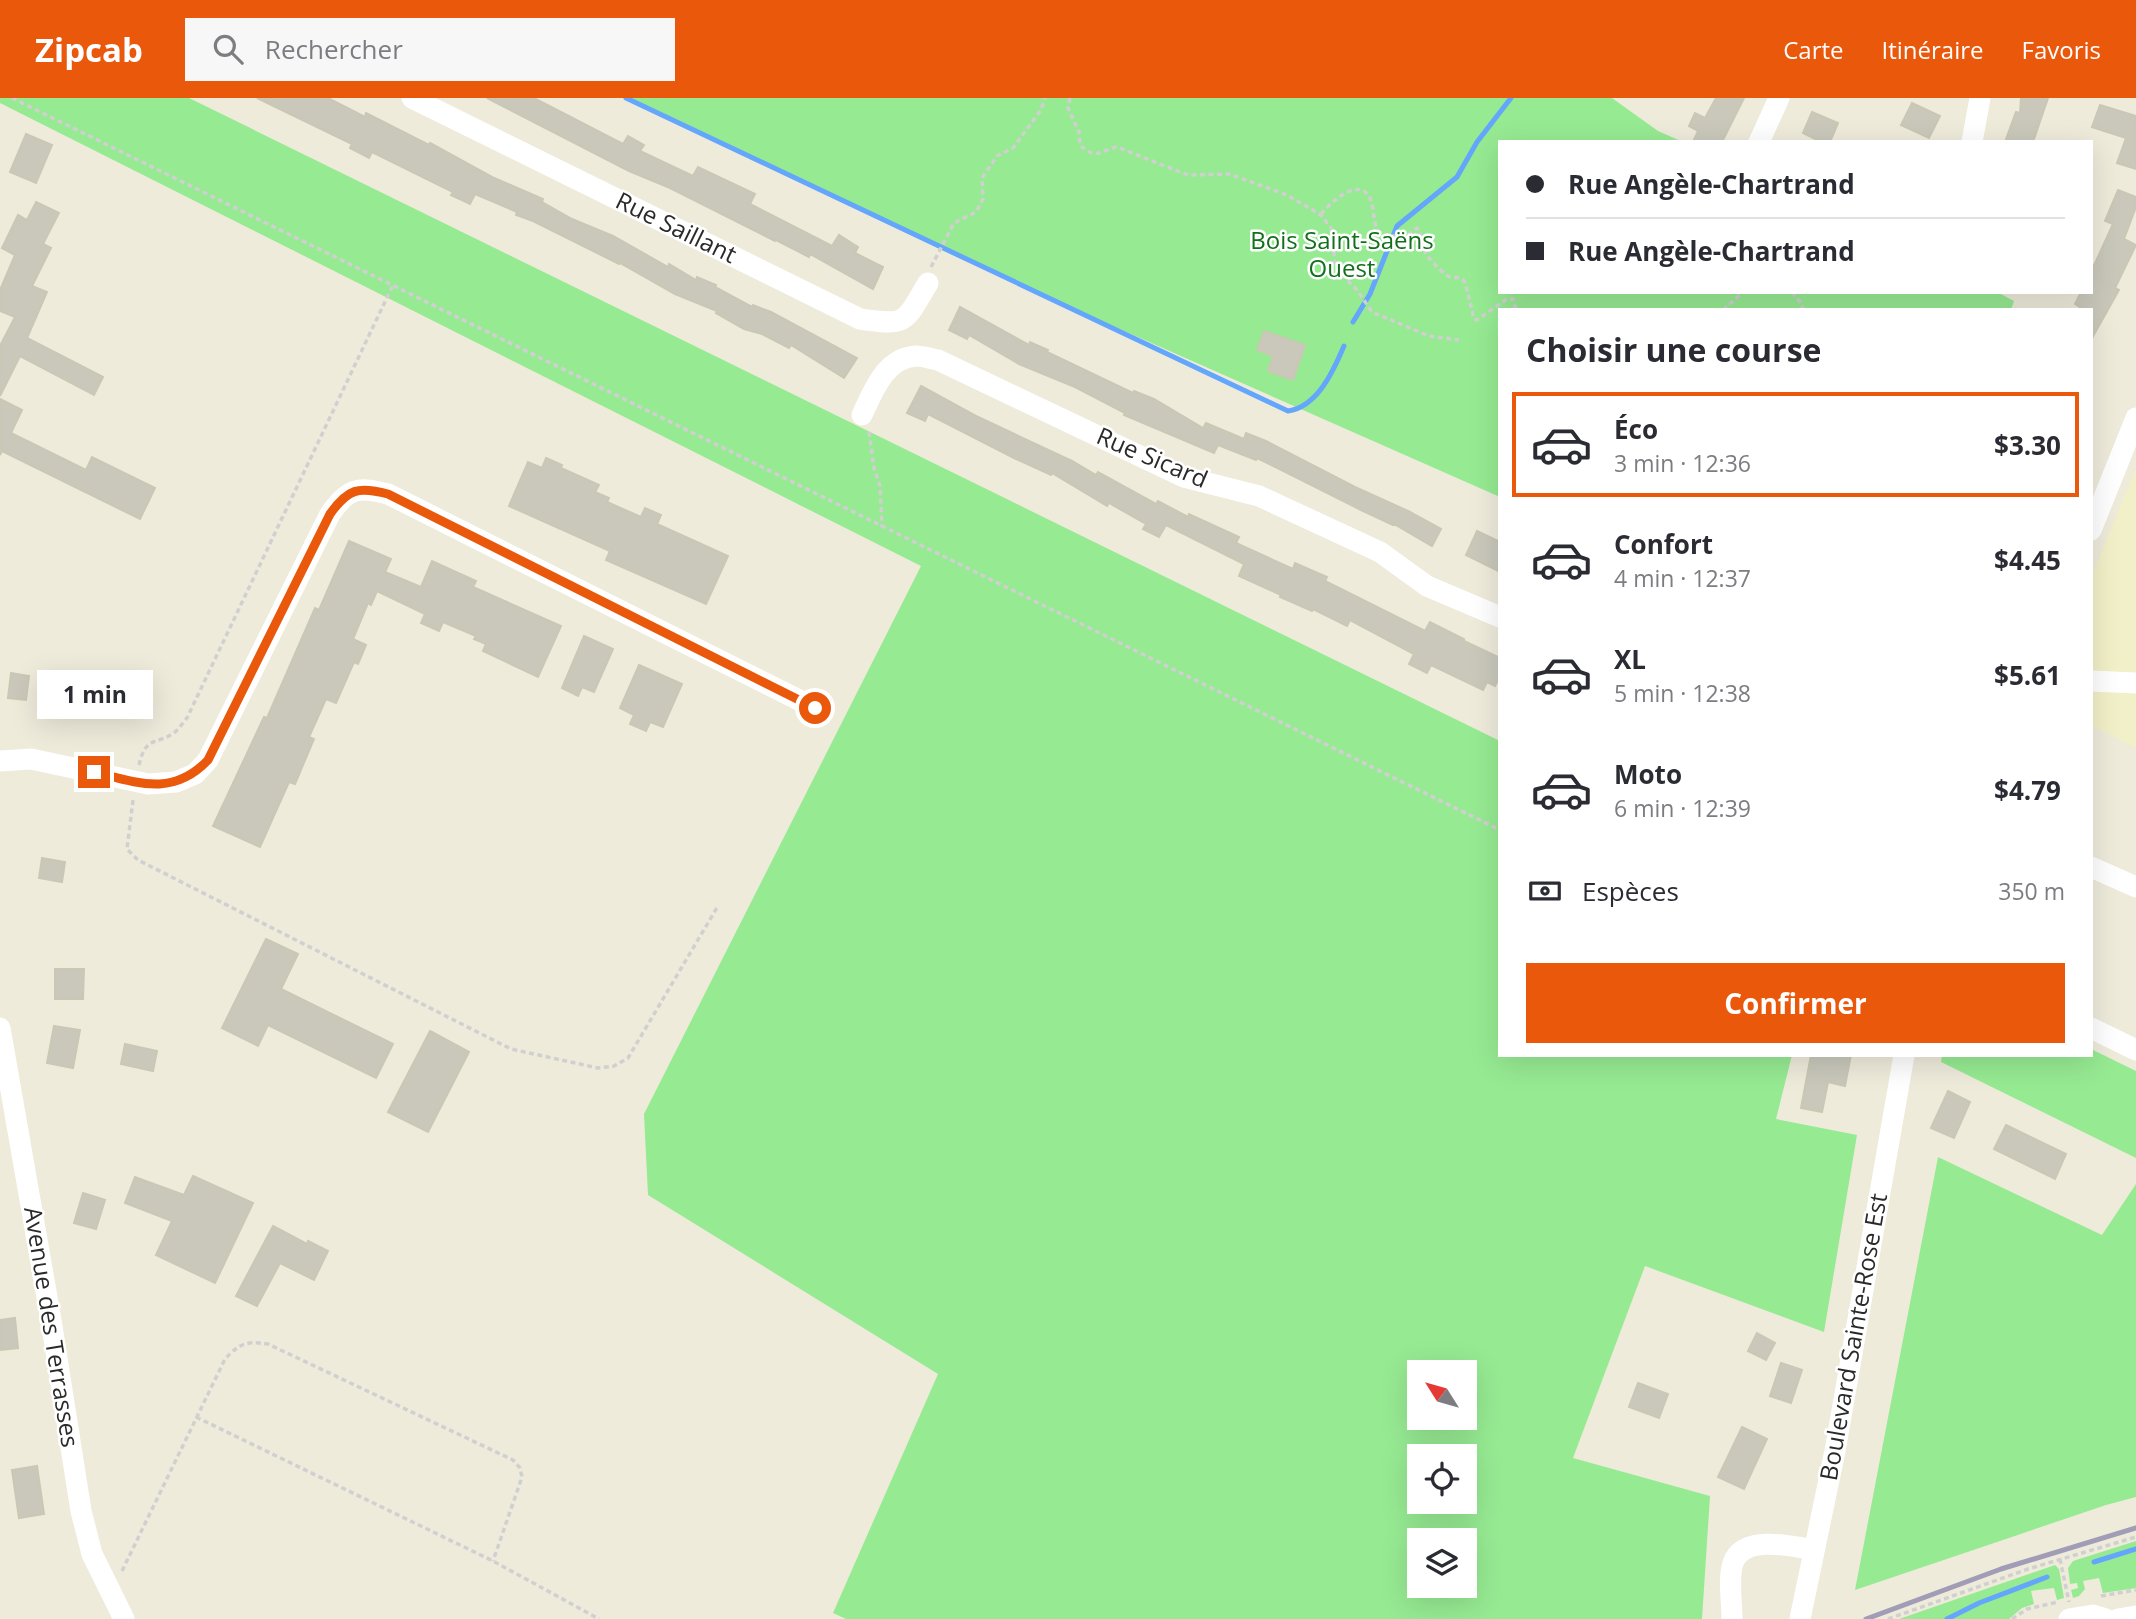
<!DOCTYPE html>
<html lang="fr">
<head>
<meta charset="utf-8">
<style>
	body { margin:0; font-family:"Open Sans",sans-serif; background:#f7f7f7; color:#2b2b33; height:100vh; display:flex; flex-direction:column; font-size:26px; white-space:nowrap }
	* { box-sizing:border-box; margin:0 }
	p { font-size:23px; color:#7c7c81 }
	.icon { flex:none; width:38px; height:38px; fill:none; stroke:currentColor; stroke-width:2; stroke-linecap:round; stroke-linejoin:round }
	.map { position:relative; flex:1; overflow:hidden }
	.sheet { position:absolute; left:1498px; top:210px; width:595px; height:749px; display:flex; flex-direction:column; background:#fff; border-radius:0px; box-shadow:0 7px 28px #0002 }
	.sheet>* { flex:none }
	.banner { position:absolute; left:1498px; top:42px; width:595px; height:154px; border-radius:0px; box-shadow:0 7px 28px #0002; display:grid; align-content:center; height:154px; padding:0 28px; background:#fff }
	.needle { width:46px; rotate:307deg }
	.buttons { position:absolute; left:1407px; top:1262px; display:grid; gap:14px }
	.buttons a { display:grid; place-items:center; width:70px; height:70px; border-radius:0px; background:#fff; box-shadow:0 7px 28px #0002; font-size:35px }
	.end { position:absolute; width:32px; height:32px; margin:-16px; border:9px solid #ea580c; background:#fff; box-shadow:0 0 0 4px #fff }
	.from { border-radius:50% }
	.bubble { position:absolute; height:49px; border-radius:0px; background:#fff; box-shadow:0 7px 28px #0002; font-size:23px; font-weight:700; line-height:49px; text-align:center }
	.banner b { display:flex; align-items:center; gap:24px; height:66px; font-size:26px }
	.banner b+b { border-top:2px solid #e1e1e2 }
	.banner i { width:18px; height:18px; background:#2b2b33 }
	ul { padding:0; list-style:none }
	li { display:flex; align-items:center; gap:21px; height:105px; margin:0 14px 10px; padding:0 14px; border:4px solid transparent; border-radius:0px }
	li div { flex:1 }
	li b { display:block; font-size:26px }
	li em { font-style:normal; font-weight:700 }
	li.current { border-color:#ea580c }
	li>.icon { width:63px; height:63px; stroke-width:1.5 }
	h2 { padding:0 28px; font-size:32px; line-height:84px }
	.pay { display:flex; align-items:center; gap:18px; height:77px; padding:0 28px; font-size:26px }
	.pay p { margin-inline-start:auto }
	.action { display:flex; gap:14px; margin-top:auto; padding:14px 28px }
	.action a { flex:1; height:80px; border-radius:0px; background:#ea580c; color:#fff; font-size:28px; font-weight:700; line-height:80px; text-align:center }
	header { display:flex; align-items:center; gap:42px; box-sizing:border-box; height:98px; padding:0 35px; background:#ea580c; color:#fff }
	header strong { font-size:33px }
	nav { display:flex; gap:38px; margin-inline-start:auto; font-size:24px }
	.search { width:490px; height:63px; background:#f7f7f7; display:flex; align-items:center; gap:18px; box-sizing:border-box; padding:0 24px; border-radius:0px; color:#7c7c81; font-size:26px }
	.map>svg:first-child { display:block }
</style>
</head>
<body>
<header>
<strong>Zipcab</strong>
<div class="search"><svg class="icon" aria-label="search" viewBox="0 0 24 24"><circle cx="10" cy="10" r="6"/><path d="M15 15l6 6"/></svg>Rechercher</div>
<nav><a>Carte</a><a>Itinéraire</a><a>Favoris</a></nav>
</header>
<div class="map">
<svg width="2136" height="1521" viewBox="0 0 2136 1521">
	<rect width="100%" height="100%" fill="#eeebdb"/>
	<path fill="#f1f0c8" d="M2136 370V650L2091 627V480Z"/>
	<g fill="#96ea92" fill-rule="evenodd">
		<path d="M0 0H189L1500 643V957H1792L1776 1021 1857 1037 1824 1234 1645 1168 1573 1360 1710 1398 1702 1521H846L833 1515 938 1276 648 1097 644 1016 921 468 0 5ZM1419 1274H1465V1320H1419ZM1465 1358V1404H1419V1358ZM1465 1442V1488H1419V1442Z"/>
		<path d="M625 0H1612L1658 33 1683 44H1500V194H1997L2014 203 2011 212H1500V399L959 160Z"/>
		<path d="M2091 951 2136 973V1060L1941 964 1942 957H2091Z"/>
		<path d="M1938 1059 2102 1137 2136 1086V1399L2106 1407 1855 1492Z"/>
		<path d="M2136 1443V1490L2103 1495 2099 1480 2083 1483 2085 1491 2079 1498 2073 1500 2071 1492 2078 1490 2077 1485 2070 1486 2068 1470 2073 1463Z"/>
		<path d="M2055 1467 2059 1471 2064 1500 2057 1502 2054 1490 2031 1493 2034 1506 2022 1510 2009 1521H1899Z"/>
	</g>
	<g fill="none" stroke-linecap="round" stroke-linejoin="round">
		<g stroke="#63a6fb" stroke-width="5">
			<path d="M626 0 1288 313C1317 309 1333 274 1344 248"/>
			<path d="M1353 224 1370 196 1397 128 1457 79 1477 44 1511 0"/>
			<path d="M2094 1464 2136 1451"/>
			<path d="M1947 1521 1979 1505 2047 1479"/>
		</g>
	</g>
	<g fill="#c9c8bb" stroke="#cac8b4" stroke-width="2">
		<path d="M257 0H328L365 19 366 15 429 47 430 45 492 79 543 101 542 104 572 121 613 138 668 169 669 166 696 182 697 179 716 187 715 189 752 209 753 207 771 214 857 260 844 280 791 247 789 250 762 236 744 231 716 215 717 213 675 196 620 165 619 166 533 123 516 117 517 114 475 96 470 106 451 97 453 94 372 54 369 60 350 50 352 46Z"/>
		<path d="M487 0H534L623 46 628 38 644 47 640 53 693 78 698 69 755 96 750 106 832 148 839 137 858 149 855 155 883 169 873 191 810 156 809 159 776 142 775 143 670 90 629 73Z"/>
		<path d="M1716 0H1744L1722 44H1693L1698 33 1689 28 1695 15 1705 20Z"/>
		<path d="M2021 0H2048L2033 44H2005L2016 14 2020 15Z"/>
		<path d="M1912 5 1940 18 1929 40 1901 27Z"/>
		<path d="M2100 7 2136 18V71L2117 65 2126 40 2092 29Z"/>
		<path d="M1812 14 1838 25 1830 44H1821L1803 35Z"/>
		<path d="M26 36 52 47 36 85 10 74Z"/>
		<path d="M2118 92 2136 99V109L2124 141 2136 147 2115 190 2119 192 2091 242V212H2084L2075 206 2081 194H2091V174L2113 126 2105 123Z"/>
		<path d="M36 104 59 115 43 146 51 150 32 188 47 194 27 240 103 279 94 297 20 258 0 298V248L15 219 0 213V192L15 157 2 150 18 117 27 122Z"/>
		<path d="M960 209 1029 247 1030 244 1048 252 1047 254 1133 295 1134 293 1154 301 1203 330 1206 325 1244 341 1246 335 1266 343 1355 389 1408 413 1441 431 1432 448 1394 426 1393 427 1361 412 1257 360 1256 362 1218 347 1214 355 1124 317 1125 315 1075 289 1019 266 969 237 967 241 949 232Z"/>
		<path d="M1264 233 1305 247 1293 282 1268 273 1273 258 1257 252Z"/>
		<path d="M921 288 976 318 1072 363 1096 377 1098 374 1156 406 1158 403 1188 419 1189 416 1239 439 1236 445 1293 471 1295 465 1327 479 1325 483 1425 533 1430 524 1464 541V543L1500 560V579L1495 588 1487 584 1483 592 1431 567 1427 575 1409 566 1414 556 1350 522 1347 528 1313 511 1312 513 1280 499 1281 497 1239 478 1244 466 1166 427 1159 439 1143 431 1146 426 1109 405 1107 408 1052 375 1051 377 1014 360 928 316 925 323 907 315Z"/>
		<path d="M0 301 22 312 11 335 86 372 92 359 155 390 140 421 2 353 0 357Z"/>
		<path d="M546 360 562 367 561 370 599 387 595 394 609 400 607 404 641 419 645 410 661 417 657 426 728 458 706 506 606 462 610 453 509 408 528 364 542 370Z"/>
		<path d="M1477 433 1500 444V474L1466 457Z"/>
		<path d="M349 443 391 461 385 474 421 489 432 463 476 483 473 489 561 528 538 579 483 553 486 546 474 541 476 538 443 524 439 533 421 525 425 516 377 493 371 507 368 505 353 541 366 547 358 566 354 564 336 605 326 601 309 639 314 641 295 686 289 684 260 749 213 728 264 619 267 620 315 510 319 512Z"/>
		<path d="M584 538 613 551 594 594 582 589 578 598 562 590Z"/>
		<path d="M639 567 682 586 663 629 650 624 646 633 630 626 634 617 620 610Z"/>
		<path d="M11 575 29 578 26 602 8 600Z"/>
		<path d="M42 760 65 764 62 784 39 780Z"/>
		<path d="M266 841 298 856 281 891 393 946 376 980 268 927 258 948 222 930Z"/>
		<path d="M55 871H84L83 901H55Z"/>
		<path d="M54 928 80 932 73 970 47 965Z"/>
		<path d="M430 933 469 954 428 1034 388 1014Z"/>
		<path d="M125 946 157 953 153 973 121 966Z"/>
		<path d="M1811 957H1851L1845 988 1828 984 1822 1014 1801 1010Z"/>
		<path d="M1948 993 1970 1004 1954 1040 1931 1030Z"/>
		<path d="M2006 1027 2066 1056 2055 1081 1994 1051Z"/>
		<path d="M193 1078 253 1105 215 1185 156 1157 172 1123 125 1105 135 1079 184 1097Z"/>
		<path d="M83 1095 105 1102 96 1131 74 1125Z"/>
		<path d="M273 1128 307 1146 308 1143 328 1153 314 1182 280 1165 257 1208 236 1198Z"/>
		<path d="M15 1220 18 1250 0 1252V1222Z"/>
		<path d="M1757 1235 1775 1245 1766 1262 1748 1253Z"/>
		<path d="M1781 1265 1802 1272 1791 1305 1770 1298Z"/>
		<path d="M1638 1285 1668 1296 1659 1320 1629 1309Z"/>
		<path d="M1742 1329 1767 1341 1744 1391 1718 1379Z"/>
		<path d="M37 1368 44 1416 19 1420 12 1372Z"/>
	</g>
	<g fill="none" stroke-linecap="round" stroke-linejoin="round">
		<g stroke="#d0d0d0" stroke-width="3.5" stroke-dasharray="5 3.5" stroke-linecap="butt">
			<path d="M12 0 1500 732"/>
			<path d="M1070 0 1068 10 1079 34 1080 47C1097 63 1100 52 1117 49L1188 77 1229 76 1287 97 1321 117 1331 130 1335 165 1339 174 1357 192 1372 214 1429 238 1459 242"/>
			<path d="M1321 116C1330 106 1356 79 1369 98 1374 107 1373 122 1377 132L1383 136 1404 140 1417 130C1424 140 1423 155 1429 160 1434 165 1444 177 1450 179 1457 181 1459 177 1465 184L1474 221 1477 222 1507 201H1513L1516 212"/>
			<path d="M931 169 954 125 976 114 983 101 982 80 997 58 1013 50 1041 12 1045 0"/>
			<path d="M1792 194 1801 205 1803 212"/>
			<path d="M1723 212 1743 194"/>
			<path d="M869 334 874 370 880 388 882 429"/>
			<path d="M139 667C146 636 157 648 175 634 180 630 183 624 187 620L392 189"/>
			<path d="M133 702 127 751 138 762 511 951 598 970 614 968 628 960 718 808"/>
			<path d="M196 1319 493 1463 599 1521"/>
			<path d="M2060 1461 2069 1504"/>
			<path d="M122 1473 225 1261C240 1245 246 1243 268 1246L513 1362 520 1370 522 1379 493 1463"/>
			<path d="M2101 1498 2136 1492"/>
			<path d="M1888 1521 2028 1471 2136 1439"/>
			<path d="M2012 1521 2027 1511 2058 1504"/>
		</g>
		<g stroke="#fff" stroke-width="21">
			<path d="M412 0 860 221C908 228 904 225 928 185"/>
			<path d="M1759 44 1779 0"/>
			<path d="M1972 44 1980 0"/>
			<path d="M862 317C873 293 885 260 916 258 923 258 932 261 938 262L1184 379 1259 398 1380 454 1427 488 1500 519"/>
			<path d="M2091 432 2136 320"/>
			<path d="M2091 583 2136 585"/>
			<path d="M0 663 31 661 148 686 176 684 195 676 208 662 330 416C348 390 358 388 388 396L815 610"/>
			<path d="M2091 769 2136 789"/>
			<path d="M0 930 51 1222 81 1413 92 1456 124 1521"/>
			<path d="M2091 930 2136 952"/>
			<path d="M1732 1521C1732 1506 1728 1479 1733 1465 1743 1436 1792 1448 1814 1452"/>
			<path d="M1800 1521 1835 1353 1904 957"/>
			<path d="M2069 1521 2093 1517 2106 1521"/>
			<path d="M2118 1521 2136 1518"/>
		</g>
		<path stroke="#a19db7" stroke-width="5" d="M1866 1521 2001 1471 2136 1430"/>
	</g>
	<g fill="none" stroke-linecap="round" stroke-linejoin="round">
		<path stroke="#ea580c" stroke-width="9" d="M94 674C138 685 173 699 208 662L330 416C348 391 358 388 388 396L815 610"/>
	</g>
	<g text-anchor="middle" stroke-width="5" stroke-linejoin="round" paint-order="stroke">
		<g font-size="24" fill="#2a2a2a" stroke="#fff">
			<text transform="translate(676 130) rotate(26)" y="8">Rue Saillant</text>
			<text transform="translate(1152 360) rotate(23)" y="8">Rue Sicard</text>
			<text transform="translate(51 1229) rotate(81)" y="8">Avenue des Terrasses</text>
			<text transform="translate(1854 1239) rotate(-80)" y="8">Boulevard Sainte-Rose Est</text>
		</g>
		<g font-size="24" fill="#126f1b" stroke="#fff">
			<text x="1342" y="151">Bois Saint-Saëns<tspan x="1342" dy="28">Ouest</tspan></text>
		</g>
	</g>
</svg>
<div class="buttons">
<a><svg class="needle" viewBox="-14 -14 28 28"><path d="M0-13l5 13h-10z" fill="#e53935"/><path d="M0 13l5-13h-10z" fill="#7c7c81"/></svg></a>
<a><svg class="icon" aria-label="locate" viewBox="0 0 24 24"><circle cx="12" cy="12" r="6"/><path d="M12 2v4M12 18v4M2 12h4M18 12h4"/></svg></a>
<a><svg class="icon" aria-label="layers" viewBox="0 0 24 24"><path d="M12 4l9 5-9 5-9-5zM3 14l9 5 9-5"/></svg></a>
</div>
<i class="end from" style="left:815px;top:610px"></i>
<i class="end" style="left:94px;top:674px"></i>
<div class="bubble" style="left:37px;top:572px;width:116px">1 min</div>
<div class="banner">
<b><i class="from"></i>Rue Angèle-Chartrand</b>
<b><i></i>Rue Angèle-Chartrand</b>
</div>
<section class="sheet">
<h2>Choisir une course</h2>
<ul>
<li class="current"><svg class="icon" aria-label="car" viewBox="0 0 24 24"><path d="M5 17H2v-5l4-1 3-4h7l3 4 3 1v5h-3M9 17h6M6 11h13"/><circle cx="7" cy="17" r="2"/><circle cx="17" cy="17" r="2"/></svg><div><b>Éco</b><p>3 min · 12:36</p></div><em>$3.30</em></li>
<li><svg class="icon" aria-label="car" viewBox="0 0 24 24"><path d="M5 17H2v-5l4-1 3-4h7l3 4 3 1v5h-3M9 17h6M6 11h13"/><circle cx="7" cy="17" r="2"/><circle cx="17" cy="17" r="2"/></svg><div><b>Confort</b><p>4 min · 12:37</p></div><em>$4.45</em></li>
<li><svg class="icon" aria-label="car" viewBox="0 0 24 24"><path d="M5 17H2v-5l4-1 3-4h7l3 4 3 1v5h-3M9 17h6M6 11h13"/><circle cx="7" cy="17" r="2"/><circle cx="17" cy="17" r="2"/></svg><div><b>XL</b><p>5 min · 12:38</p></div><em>$5.61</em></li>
<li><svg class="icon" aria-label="car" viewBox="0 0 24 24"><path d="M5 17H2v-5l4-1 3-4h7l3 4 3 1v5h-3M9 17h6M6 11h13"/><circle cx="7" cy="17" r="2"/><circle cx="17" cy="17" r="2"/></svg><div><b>Moto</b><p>6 min · 12:39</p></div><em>$4.79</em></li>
</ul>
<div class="pay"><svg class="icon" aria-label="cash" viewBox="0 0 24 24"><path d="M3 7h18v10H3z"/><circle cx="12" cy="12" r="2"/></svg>Espèces<p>350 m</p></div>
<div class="action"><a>Confirmer</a></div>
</section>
</div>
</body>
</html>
